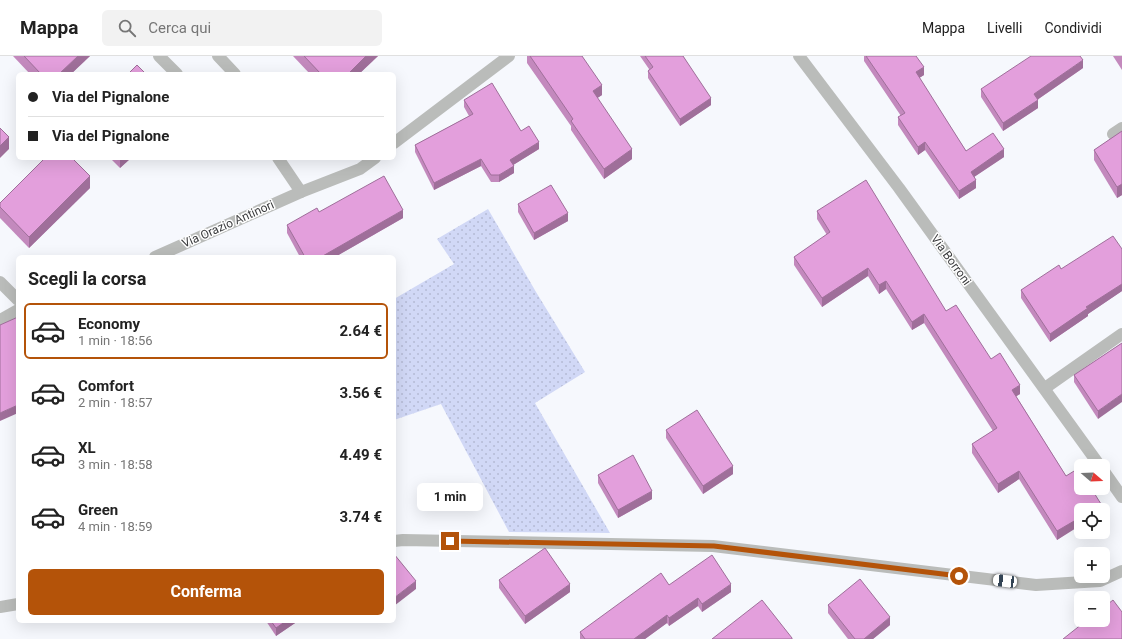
<!DOCTYPE html>
<html lang="it">
<head>
<meta charset="utf-8">
<style>
	body { margin:0; font-family:Roboto,sans-serif; background:#f2f2f2; color:#222; height:100vh; display:flex; flex-direction:column; font-size:15px; white-space:nowrap }
	* { box-sizing:border-box; margin:0 }
	p { font-size:13px; color:#767676 }
	.icon { flex:none; width:22px; height:22px; fill:none; stroke:currentColor; stroke-width:2; stroke-linecap:round; stroke-linejoin:round }
	.map { position:relative; flex:1; overflow:hidden }
	.panel { position:absolute; left:16px; top:199px; width:380px; height:368px; display:flex; flex-direction:column; background:#fff; border-radius:6px; box-shadow:0 4px 16px #0002 }
	.panel>* { flex:none }
	.guide { position:absolute; left:16px; top:16px; width:380px; height:88px; border-radius:6px; box-shadow:0 4px 16px #0002; display:grid; align-content:center; height:88px; padding:0 12px; background:#fff }
	.needle { width:26px; rotate:109deg }
	.controls { position:absolute; left:1074px; top:403px; display:grid; gap:8px }
	.controls a { display:grid; place-items:center; width:36px; height:36px; border-radius:6px; background:#fff; box-shadow:0 4px 16px #0002; font-size:20px }
	.end { position:absolute; width:18px; height:18px; margin:-9px; border:5px solid #b45309; background:#fff; box-shadow:0 0 0 2px #fff }
	.from { border-radius:50% }
	.bubble { position:absolute; height:28px; border-radius:6px; background:#fff; box-shadow:0 4px 16px #0002; font-size:13px; font-weight:700; line-height:28px; text-align:center }
	.car { position:absolute; width:12px; height:24px; margin:-12px -6px; border-radius:5px; box-shadow:0 0 3px 1px #0007; background:linear-gradient(#fff 24%,#345 0 40%,#fff 0 76%,#345 0 86%,#fff 0) }
	.guide b { display:flex; align-items:center; gap:14px; height:38px; font-size:15px }
	.guide b+b { border-top:1px solid #e0e0e0 }
	.guide i { width:10px; height:10px; background:#222 }
	ul { padding:0; list-style:none }
	li { display:flex; align-items:center; gap:12px; height:56px; margin:0 8px 6px; padding:0 4px; border:2px solid transparent; border-radius:6px }
	li div { flex:1 }
	li b { display:block; font-size:15px }
	li em { font-style:normal; font-weight:700 }
	li.selected { border-color:#b45309 }
	li>.icon { width:36px; height:36px; stroke-width:1.5 }
	h2 { padding:0 12px; font-size:18px; line-height:48px }
	.primary-button { display:flex; gap:8px; margin-top:auto; padding:8px 12px }
	.primary-button a { flex:1; height:46px; border-radius:6px; background:#b45309; color:#fff; font-size:16px; font-weight:700; line-height:46px; text-align:center }
	header { display:flex; align-items:center; gap:24px; box-sizing:border-box; height:56px; padding:0 20px; background:#fff; border-bottom:1px solid #e0e0e0 }
	header strong { font-size:19px }
	nav { display:flex; gap:22px; margin-inline-start:auto; font-size:14px }
	.search { width:280px; height:36px; background:#f2f2f2; display:flex; align-items:center; gap:10px; box-sizing:border-box; padding:0 14px; border-radius:6px; color:#767676; font-size:15px }
	.map>svg:first-child { display:block }
</style>
</head>
<body>
<header>
<strong>Mappa</strong>
<div class="search"><svg class="icon" aria-label="search" viewBox="0 0 24 24"><circle cx="10" cy="10" r="6"/><path d="M15 15l6 6"/></svg>Cerca qui</div>
<nav><a>Mappa</a><a>Livelli</a><a>Condividi</a></nav>
</header>
<div class="map">
<svg width="1122" height="583" viewBox="0 0 1122 583">
	<defs>
		<pattern id="green-dots" width="8" height="8" patternUnits="userSpaceOnUse"><rect width="8" height="8" fill="#d1d8f6"/><path d="M2 2h.1M6 6h.1" fill="none" stroke="#b4bad4" stroke-width="1.8" stroke-linecap="round"/></pattern>
	</defs>
	<rect width="100%" height="100%" fill="#f6f8fd"/>
	<path fill="url(#green-dots)" d="M488 153 536 236 585 316 535 347 610 477 509 476 441 348 394 364V243L454 208 437 183Z"/>
	<g fill="none" stroke-linecap="round" stroke-linejoin="round">
		<g stroke="#babcba" stroke-width="12">
			<path d="M159 0 177 18"/>
			<path d="M218 0 235 18"/>
			<path d="M1113 78 1122 72"/>
			<path d="M394 87 509 0"/>
			<path d="M278 102 301 136"/>
			<path d="M155 201 301 136 360 113 375 102"/>
			<path d="M0 226 18 244"/>
			<path d="M0 264 18 254"/>
			<path d="M1045 332 1122 278"/>
			<path d="M394 485 403 484 713 490 1036 529 1100 525 1122 515"/>
			<path d="M0 551 18 548"/>
		</g>
		<g stroke="#babcba" stroke-width="12">
			<path d="M799 0 899 132 1100 410"/>
			<path d="M1103 414 1122 441"/>
		</g>
	</g>
	<g fill="#c389bd">
		<path d="M13 0H90L71 18H30Z"/>
		<path d="M293 0H378L359 18H310Z"/>
		<path d="M527 0H582L602 39 597 42 632 103 604 123 571 74V70L527 7Z"/>
		<path d="M640 0H683L711 49 680 70 648 22V15L649 13Z"/>
		<path d="M864 0H916L924 19 919 22 966 95 1004 101 974 121 976 132 959 143 925 94 918 99 898 69V61L901 60 864 5Z"/>
		<path d="M1113 0H1122V14Z"/>
		<path d="M1083 12 1037 44 1038 52 1003 75 981 41V33Z"/>
		<path d="M464 44 521 75 539 93 513 109 514 117 499 126H491L481 110 434 134 415 96V89L469 60 464 51Z"/>
		<path d="M1122 75V139L1117 142 1094 104V94Z"/>
		<path d="M110 102H131L120 112Z"/>
		<path d="M90 132 29 192 0 162V147Z"/>
		<path d="M518 148 568 165 534 184 518 156Z"/>
		<path d="M817 155 946 255 991 303 1020 338 1016 340 1066 420 1101 454 1057 484 1019 423 998 437 972 397V388L993 375 924 267 912 274 886 233 879 238 868 220 822 251 794 209V201L827 179 817 163Z"/>
		<path d="M319 156 403 162 335 201H300L287 177V169Z"/>
		<path d="M1122 193V235L1088 258V260L1050 286 1021 242V234L1061 213Z"/>
		<path d="M1122 287 1098 363 1074 326V319Z"/>
		<path d="M666 374 733 418 703 438 666 382Z"/>
		<path d="M598 419 652 443 618 462 598 427Z"/>
		<path d="M499 524 570 536 525 568 499 532Z"/>
		<path d="M669 529 731 536 702 556 698 550 669 570 667 567 645 583H580V576Z"/>
		<path d="M828 549 890 569 873 583H848L828 557Z"/>
		<path d="M266 565H298L276 580Z"/>
	</g>
	<g fill="#9f6f9a">
		<path d="M78 0H90L71 18H59Z"/>
		<path d="M366 0H378L359 18H348Z"/>
		<path d="M1083 4V12L1034 46V38Z"/>
		<path d="M924 11V19L916 24V16Z"/>
		<path d="M602 29V39L593 45V35Z"/>
		<path d="M711 42V49L680 70V63Z"/>
		<path d="M1038 44V52L1003 75V67Z"/>
		<path d="M9 81V93L0 102V90Z"/>
		<path d="M539 86V93L510 111V104Z"/>
		<path d="M925 86V94L918 99V91Z"/>
		<path d="M632 93V103L604 123V113Z"/>
		<path d="M1004 93V101L971 123V116Z"/>
		<path d="M120 102H131L120 112Z"/>
		<path d="M481 103V110L434 134V127Z"/>
		<path d="M514 110V117L499 126V119Z"/>
		<path d="M90 120V132L29 192V181Z"/>
		<path d="M976 124V132L959 143V135Z"/>
		<path d="M1122 128V139L1117 142V131Z"/>
		<path d="M403 154V162L335 201H321Z"/>
		<path d="M568 157V165L534 184V177Z"/>
		<path d="M868 212V220L822 251V242Z"/>
		<path d="M886 225V233L879 238V229Z"/>
		<path d="M1122 228V235L1088 258V260L1050 286V278L1086 251Z"/>
		<path d="M924 258V267L912 274V266Z"/>
		<path d="M1020 329V338L1012 343V334Z"/>
		<path d="M1122 338V346L1098 363V355Z"/>
		<path d="M18 349V357L0 365V357Z"/>
		<path d="M733 410V418L703 438V430Z"/>
		<path d="M1019 415V423L998 437V428Z"/>
		<path d="M652 435V443L618 462V454Z"/>
		<path d="M1101 448V454H1091Z"/>
		<path d="M1081 461V469L1057 484V475Z"/>
		<path d="M416 525V533L394 550V542Z"/>
		<path d="M570 528V536L525 568V560Z"/>
		<path d="M731 528V536L702 556V548Z"/>
		<path d="M698 542V550L669 570V562Z"/>
		<path d="M667 559V567L645 583H634Z"/>
		<path d="M890 561V569L873 583H864Z"/>
		<path d="M286 565H298L276 580V572Z"/>
	</g>
	<g fill="#e39fdc" stroke="#9f6f9a">
		<path d="M24 0H78L59 18H41Z"/>
		<path d="M304 0H366L348 18H321Z"/>
		<path d="M530 0H582L602 29 593 35 632 93 604 113 571 65 573 63Z"/>
		<path d="M645 0H683L711 42 680 63 648 15 653 11Z"/>
		<path d="M866 0H916L924 11 916 16 966 95 993 77 1004 93 971 116 976 124 959 135 925 86 918 91 898 61 905 57Z"/>
		<path d="M1031 0H1080L1083 4 1034 38 1038 44 1003 67 981 33Z"/>
		<path d="M137 9 146 18H128Z"/>
		<path d="M492 27 521 75 529 70 539 86 510 104 514 110 499 119H491L481 103 434 127 415 89 473 58 464 44Z"/>
		<path d="M0 72 9 81 0 90Z"/>
		<path d="M1122 75V128L1117 131 1094 94Z"/>
		<path d="M45 102H72L90 120 29 181 0 151V147Z"/>
		<path d="M384 120 403 154 321 201H305L287 169 317 152 319 156Z"/>
		<path d="M866 124 946 255 956 249 991 303 1000 297 1020 329 1012 334 1066 420 1079 412 1081 416V432H1091L1101 448 1091 454H1081V461L1057 475 1019 415 998 428 972 388 997 372 924 258 912 266 886 225 879 229 868 212 822 242 794 201 830 176 817 155Z"/>
		<path d="M551 129 568 157 534 177 518 148Z"/>
		<path d="M1113 180 1122 193V228L1086 251 1088 252 1050 278 1021 234 1059 209 1061 213Z"/>
		<path d="M18 261V349L0 357V269Z"/>
		<path d="M1122 287V338L1098 355 1074 319Z"/>
		<path d="M697 354 733 410 703 430 666 374Z"/>
		<path d="M633 399 652 435 618 454 598 419Z"/>
		<path d="M545 492 570 528 525 560 499 524Z"/>
		<path d="M394 498 416 525 394 542Z"/>
		<path d="M712 499 731 528 702 548 698 542 669 562 667 559 634 583H585L580 576 661 517 669 529Z"/>
		<path d="M860 523 890 561 864 583H855L828 549Z"/>
		<path d="M762 544 792 582V583H712Z"/>
		<path d="M1113 544 1122 556V583H1063L1087 564H1103V552Z"/>
		<path d="M271 565H286L276 572Z"/>
	</g>
	<g fill="none" stroke-linecap="round" stroke-linejoin="round">
		<path stroke="#b45309" stroke-width="5" d="M450 485 714 490 959 520"/>
	</g>
	<g text-anchor="middle" stroke-width="3" stroke-linejoin="round" paint-order="stroke">
		<g font-size="12" fill="#3a3b3d" stroke="#fff">
			<text transform="translate(228 168) rotate(-24)" y="4">Via Orazio Antinori</text>
			<text transform="translate(951 204) rotate(54)" y="4">Via Borroni</text>
		</g>
	</g>
</svg>
<div class="controls">
<a><svg class="needle" viewBox="-14 -14 28 28"><path d="M0-13l5 13h-10z" fill="#e53935"/><path d="M0 13l5-13h-10z" fill="#767676"/></svg></a>
<a><svg class="icon" aria-label="locate" viewBox="0 0 24 24"><circle cx="12" cy="12" r="6"/><path d="M12 2v4M12 18v4M2 12h4M18 12h4"/></svg></a>
<a>+</a>
<a>−</a>
</div>
<i class="end from" style="left:959px;top:520px"></i>
<i class="end" style="left:450px;top:485px"></i>
<div class="bubble" style="left:417px;top:427px;width:66px">1 min</div>
<i class="car" style="left:1005px;top:525px;rotate:277deg"></i>
<div class="guide">
<b><i class="from"></i>Via del Pignalone</b>
<b><i></i>Via del Pignalone</b>
</div>
<section class="panel">
<h2>Scegli la corsa</h2>
<ul>
<li class="selected"><svg class="icon" aria-label="car" viewBox="0 0 24 24"><path d="M5 17H2v-5l4-1 3-4h7l3 4 3 1v5h-3M9 17h6M6 11h13"/><circle cx="7" cy="17" r="2"/><circle cx="17" cy="17" r="2"/></svg><div><b>Economy</b><p>1 min · 18:56</p></div><em>2.64 €</em></li>
<li><svg class="icon" aria-label="car" viewBox="0 0 24 24"><path d="M5 17H2v-5l4-1 3-4h7l3 4 3 1v5h-3M9 17h6M6 11h13"/><circle cx="7" cy="17" r="2"/><circle cx="17" cy="17" r="2"/></svg><div><b>Comfort</b><p>2 min · 18:57</p></div><em>3.56 €</em></li>
<li><svg class="icon" aria-label="car" viewBox="0 0 24 24"><path d="M5 17H2v-5l4-1 3-4h7l3 4 3 1v5h-3M9 17h6M6 11h13"/><circle cx="7" cy="17" r="2"/><circle cx="17" cy="17" r="2"/></svg><div><b>XL</b><p>3 min · 18:58</p></div><em>4.49 €</em></li>
<li><svg class="icon" aria-label="car" viewBox="0 0 24 24"><path d="M5 17H2v-5l4-1 3-4h7l3 4 3 1v5h-3M9 17h6M6 11h13"/><circle cx="7" cy="17" r="2"/><circle cx="17" cy="17" r="2"/></svg><div><b>Green</b><p>4 min · 18:59</p></div><em>3.74 €</em></li>
</ul>
<div class="primary-button"><a>Conferma</a></div>
</section>
</div>
</body>
</html>
